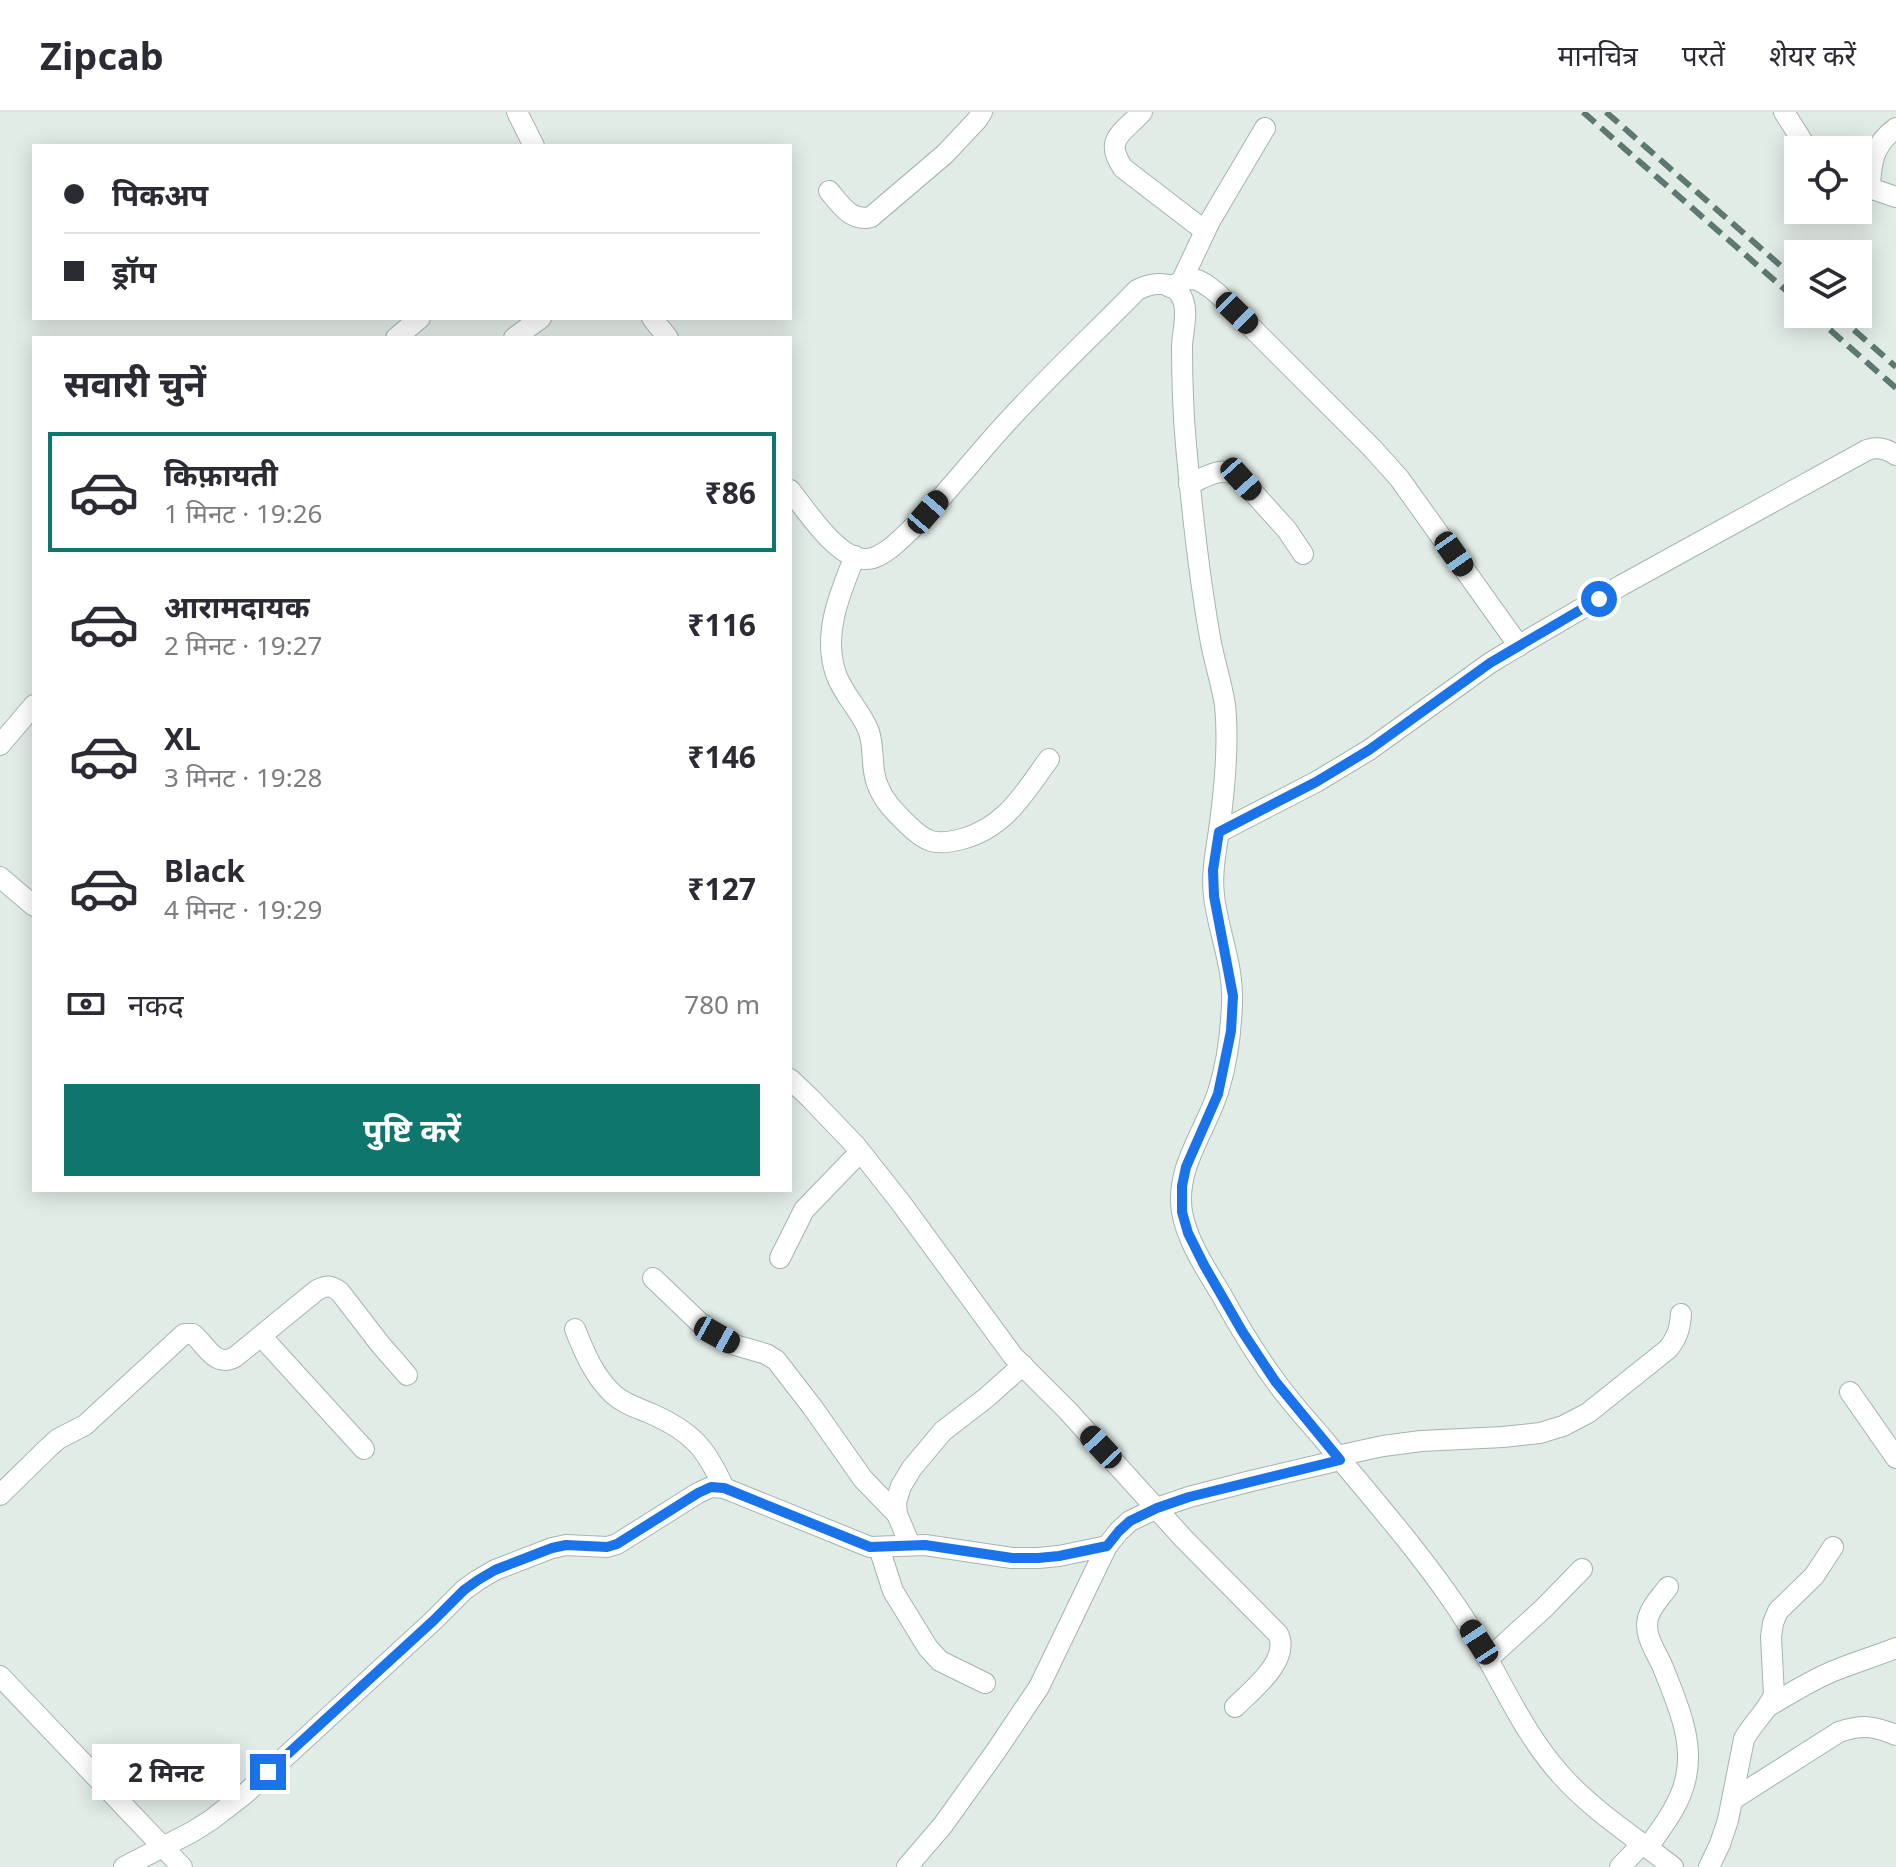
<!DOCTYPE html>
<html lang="hi">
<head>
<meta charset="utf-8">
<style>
	body { margin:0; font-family:"Noto Sans","Noto Sans Devanagari",sans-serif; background:#f2f2f3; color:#2b2b33; height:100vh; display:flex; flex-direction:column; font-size:30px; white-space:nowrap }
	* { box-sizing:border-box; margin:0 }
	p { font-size:26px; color:#7c7c81 }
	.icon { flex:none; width:44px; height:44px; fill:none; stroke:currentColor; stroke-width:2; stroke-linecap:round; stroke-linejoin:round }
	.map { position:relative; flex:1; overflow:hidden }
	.details { position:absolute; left:32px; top:224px; width:760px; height:856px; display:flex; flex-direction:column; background:#fff; border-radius:0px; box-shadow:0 4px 20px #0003 }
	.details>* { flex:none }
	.guide { position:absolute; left:32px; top:32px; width:760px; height:176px; border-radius:0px; box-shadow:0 4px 20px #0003; display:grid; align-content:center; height:176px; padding:0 32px; background:#fff }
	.controls { position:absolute; left:1784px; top:24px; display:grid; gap:16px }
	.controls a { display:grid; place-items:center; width:88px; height:88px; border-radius:0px; background:#fff; box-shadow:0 4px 20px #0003; font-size:40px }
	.end { position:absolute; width:36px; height:36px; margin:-18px; border:10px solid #1a73e8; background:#fff; box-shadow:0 0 0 4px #fff }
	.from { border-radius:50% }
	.bubble { position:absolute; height:56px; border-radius:0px; background:#fff; box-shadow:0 4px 20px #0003; font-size:26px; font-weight:700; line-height:56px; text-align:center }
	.car { position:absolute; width:24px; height:48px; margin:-24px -12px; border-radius:10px; box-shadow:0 0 6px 2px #0007; background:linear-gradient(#222 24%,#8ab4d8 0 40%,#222 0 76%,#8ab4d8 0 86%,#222 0) }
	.guide b { display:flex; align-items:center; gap:28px; height:76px; font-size:30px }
	.guide b+b { border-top:2px solid #e1e1e2 }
	.guide i { width:20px; height:20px; background:#2b2b33 }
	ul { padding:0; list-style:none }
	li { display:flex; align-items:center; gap:24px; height:120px; margin:0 16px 12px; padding:0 16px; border:4px solid transparent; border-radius:0px }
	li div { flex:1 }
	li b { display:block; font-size:30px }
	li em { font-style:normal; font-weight:700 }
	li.selected { border-color:#0f766e }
	li>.icon { width:72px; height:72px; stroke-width:1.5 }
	h2 { padding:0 32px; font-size:36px; line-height:96px }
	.pay { display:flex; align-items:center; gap:20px; height:88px; padding:0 32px; font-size:30px }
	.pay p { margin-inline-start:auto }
	.button { display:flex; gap:16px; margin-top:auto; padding:16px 32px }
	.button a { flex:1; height:92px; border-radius:0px; background:#0f766e; color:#fff; font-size:32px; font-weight:700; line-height:92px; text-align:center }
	header { display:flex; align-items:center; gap:48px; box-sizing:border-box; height:112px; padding:0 40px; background:#fff; border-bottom:2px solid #e1e1e2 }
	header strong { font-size:38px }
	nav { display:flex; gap:44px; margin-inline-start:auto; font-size:28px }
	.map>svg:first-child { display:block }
</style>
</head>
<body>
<header>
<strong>Zipcab</strong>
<nav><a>मानचित्र</a><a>परतें</a><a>शेयर करें</a></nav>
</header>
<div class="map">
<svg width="1896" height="1755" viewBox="0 0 1896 1755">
	<rect width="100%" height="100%" fill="#e2ece7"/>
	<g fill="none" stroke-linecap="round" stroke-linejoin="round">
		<g stroke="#a5b4ae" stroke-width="22">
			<g id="minor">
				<path d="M517 0 534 34"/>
				<path d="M1142 0C1123 21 1103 27 1123 56L1205 119"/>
				<path d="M1784 0 1808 38"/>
				<path d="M1858 72 1896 85"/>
				<path d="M1870 75C1871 49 1874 32 1896 16"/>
				<path d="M829 79C841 93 851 110 871 105L945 42 977 8 982 0"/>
				<path d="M1182 168 1210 109 1265 16"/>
				<path d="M1170 175C1193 162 1198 166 1217 181L1372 336 1399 366 1519 534"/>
				<path d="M652 206 668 226"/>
				<path d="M396 226 420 206"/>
				<path d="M514 226 541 206"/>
				<path d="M1189 372C1209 364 1222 352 1241 367L1287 418 1303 442"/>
				<path d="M790 378C806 398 837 446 864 447 874 448 884 441 892 435 935 398 969 351 1008 309 1049 264 1094 222 1137 178 1152 170 1175 167 1183 188 1188 201 1183 219 1182 233 1182 266 1183 300 1186 333 1192 399 1199 466 1211 531 1215 552 1222 573 1225 593 1229 632 1225 673 1220 711 1217 735 1211 759 1214 784 1218 819 1234 855 1232 891 1231 920 1227 952 1218 980 1205 1020 1175 1056 1182 1100 1187 1129 1206 1157 1221 1182 1237 1211 1254 1240 1274 1267 1288 1287 1304 1305 1320 1323 1366 1379 1415 1434 1456 1494 1494 1549 1516 1613 1561 1663 1593 1699 1636 1726 1673 1755"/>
				<path d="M855 444C840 481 822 522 836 562 843 583 862 600 869 620 875 638 870 656 878 674 884 690 896 701 907 712 926 731 936 734 962 727 1006 715 1024 681 1049 647"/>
				<path d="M0 633 34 593"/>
				<path d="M1219 720 1316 670 1369 638 1490 551 1528 528 1622 473 1867 338C1878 334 1887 337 1896 343"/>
				<path d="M0 765 34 794"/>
				<path d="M790 967 810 986 856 1034 901 1091 1013 1244 1068 1299 1184 1427 1278 1522C1291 1548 1252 1578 1235 1595"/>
				<path d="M780 1146 804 1098 860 1040"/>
				<path d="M653 1166 699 1210 717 1223 735 1233 766 1242 776 1248 813 1296 863 1367 897 1402"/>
				<path d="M575 1217C584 1240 594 1264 613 1282 624 1292 638 1296 652 1302 692 1320 706 1336 724 1376"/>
				<path d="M261 1224 364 1337"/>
				<path d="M1850 1280 1896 1346"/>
				<path d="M1337 1344 1383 1334 1421 1329 1503 1325 1540 1321 1563 1314 1588 1301 1668 1237C1677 1226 1680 1217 1681 1202"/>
				<path d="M0 1383 49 1335 58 1327 85 1313 184 1222H193C207 1234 215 1256 235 1245L317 1178C327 1173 331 1173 340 1180L380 1232 407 1263"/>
				<path d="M910 1433 897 1402 896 1390 901 1374 912 1356 943 1319 986 1286 1023 1253"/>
				<path d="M879 1436 893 1479 928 1536 940 1549 985 1571"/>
				<path d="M1488 1547 1544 1496 1582 1457"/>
				<path d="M0 1564 182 1755"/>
				<path d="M1769 1594C1791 1581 1813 1567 1836 1558 1856 1550 1876 1544 1896 1536"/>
				<path d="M1732 1688 1839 1620C1863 1612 1873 1614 1896 1623"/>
				<path d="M1648 1735C1663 1714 1681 1691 1686 1665 1694 1628 1677 1591 1664 1558 1658 1542 1643 1524 1648 1506 1651 1494 1661 1485 1668 1475"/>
				<path d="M124 1755 192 1720 211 1708 246 1681 433 1509 464 1478 478 1468 495 1458 552 1436 566 1433 607 1435 617 1432 698 1381 711 1375 724 1376 870 1435 925 1433 1012 1446H1038L1059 1444 1107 1434"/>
				<path d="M907 1755 943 1713 996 1639 1039 1575 1107 1434 1119 1419 1130 1409 1157 1396 1189 1385 1251 1369 1340 1348"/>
				<path d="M1620 1755 1643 1731"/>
				<path d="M1709 1755 1720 1732 1728 1708 1744 1627C1753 1611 1767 1599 1774 1583L1771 1525 1773 1511 1778 1499 1814 1464 1833 1435"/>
			</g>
		</g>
		<use href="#minor" stroke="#fff" stroke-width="20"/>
		<g stroke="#5d7871" stroke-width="6" stroke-dasharray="16 8" stroke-linecap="butt">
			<path d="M1583 0 1798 189"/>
			<path d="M1606 0 1798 169"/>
			<path d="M1812 202 1896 276"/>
			<path d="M1836 202 1896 255"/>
		</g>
	</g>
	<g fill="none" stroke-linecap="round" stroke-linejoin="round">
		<path stroke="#1a73e8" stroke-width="10" d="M268 1660 433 1509 464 1478 478 1468 495 1458 552 1436 566 1433 607 1435 617 1432 698 1381 711 1375 724 1376 870 1435 925 1433 1012 1446H1038L1059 1444 1107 1434 1119 1419 1130 1409 1157 1396 1189 1385 1340 1348 1275 1269 1242 1219 1204 1153 1188 1121 1182 1100V1074L1186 1055 1218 982 1231 919 1233 884 1214 784 1213 758 1219 720 1316 670 1369 638 1490 551 1599 487"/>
	</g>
</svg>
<div class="controls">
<a><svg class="icon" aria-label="locate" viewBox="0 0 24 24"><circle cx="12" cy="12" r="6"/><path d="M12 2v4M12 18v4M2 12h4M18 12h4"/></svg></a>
<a><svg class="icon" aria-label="layers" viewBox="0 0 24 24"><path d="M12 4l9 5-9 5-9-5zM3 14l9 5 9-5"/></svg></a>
</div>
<i class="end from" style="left:1599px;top:487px"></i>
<i class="end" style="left:268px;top:1660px"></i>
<div class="bubble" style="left:92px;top:1632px;width:148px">2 मिनट</div>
<i class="car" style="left:1237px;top:201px;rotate:134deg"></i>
<i class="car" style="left:1241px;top:367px;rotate:138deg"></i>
<i class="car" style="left:928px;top:400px;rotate:41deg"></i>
<i class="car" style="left:1454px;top:442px;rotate:145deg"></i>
<i class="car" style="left:717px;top:1223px;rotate:119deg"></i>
<i class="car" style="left:1101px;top:1335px;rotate:317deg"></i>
<i class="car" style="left:1479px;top:1530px;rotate:327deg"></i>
<div class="guide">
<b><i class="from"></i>पिकअप</b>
<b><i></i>ड्रॉप</b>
</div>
<section class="details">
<h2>सवारी चुनें</h2>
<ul>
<li class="selected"><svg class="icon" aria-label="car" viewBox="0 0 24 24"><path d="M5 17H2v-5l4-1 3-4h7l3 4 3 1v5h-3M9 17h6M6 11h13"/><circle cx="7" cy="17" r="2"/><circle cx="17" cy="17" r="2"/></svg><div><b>किफ़ायती</b><p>1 मिनट · 19:26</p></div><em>₹86</em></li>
<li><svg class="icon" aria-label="car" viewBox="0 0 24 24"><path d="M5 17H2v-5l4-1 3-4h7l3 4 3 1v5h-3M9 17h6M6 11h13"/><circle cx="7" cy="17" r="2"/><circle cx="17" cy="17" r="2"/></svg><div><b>आरामदायक</b><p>2 मिनट · 19:27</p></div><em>₹116</em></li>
<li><svg class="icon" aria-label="car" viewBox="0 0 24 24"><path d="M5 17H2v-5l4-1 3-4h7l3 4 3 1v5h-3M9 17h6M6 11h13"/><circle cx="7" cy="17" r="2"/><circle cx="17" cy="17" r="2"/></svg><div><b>XL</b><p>3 मिनट · 19:28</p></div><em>₹146</em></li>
<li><svg class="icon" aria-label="car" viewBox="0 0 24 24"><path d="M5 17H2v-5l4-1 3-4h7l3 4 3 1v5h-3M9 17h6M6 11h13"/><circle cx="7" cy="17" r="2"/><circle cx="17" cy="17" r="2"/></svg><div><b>Black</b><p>4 मिनट · 19:29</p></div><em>₹127</em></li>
</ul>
<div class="pay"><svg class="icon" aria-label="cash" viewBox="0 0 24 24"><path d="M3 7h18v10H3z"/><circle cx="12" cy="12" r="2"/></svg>नकद<p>780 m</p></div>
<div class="button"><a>पुष्टि करें</a></div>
</section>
</div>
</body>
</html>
